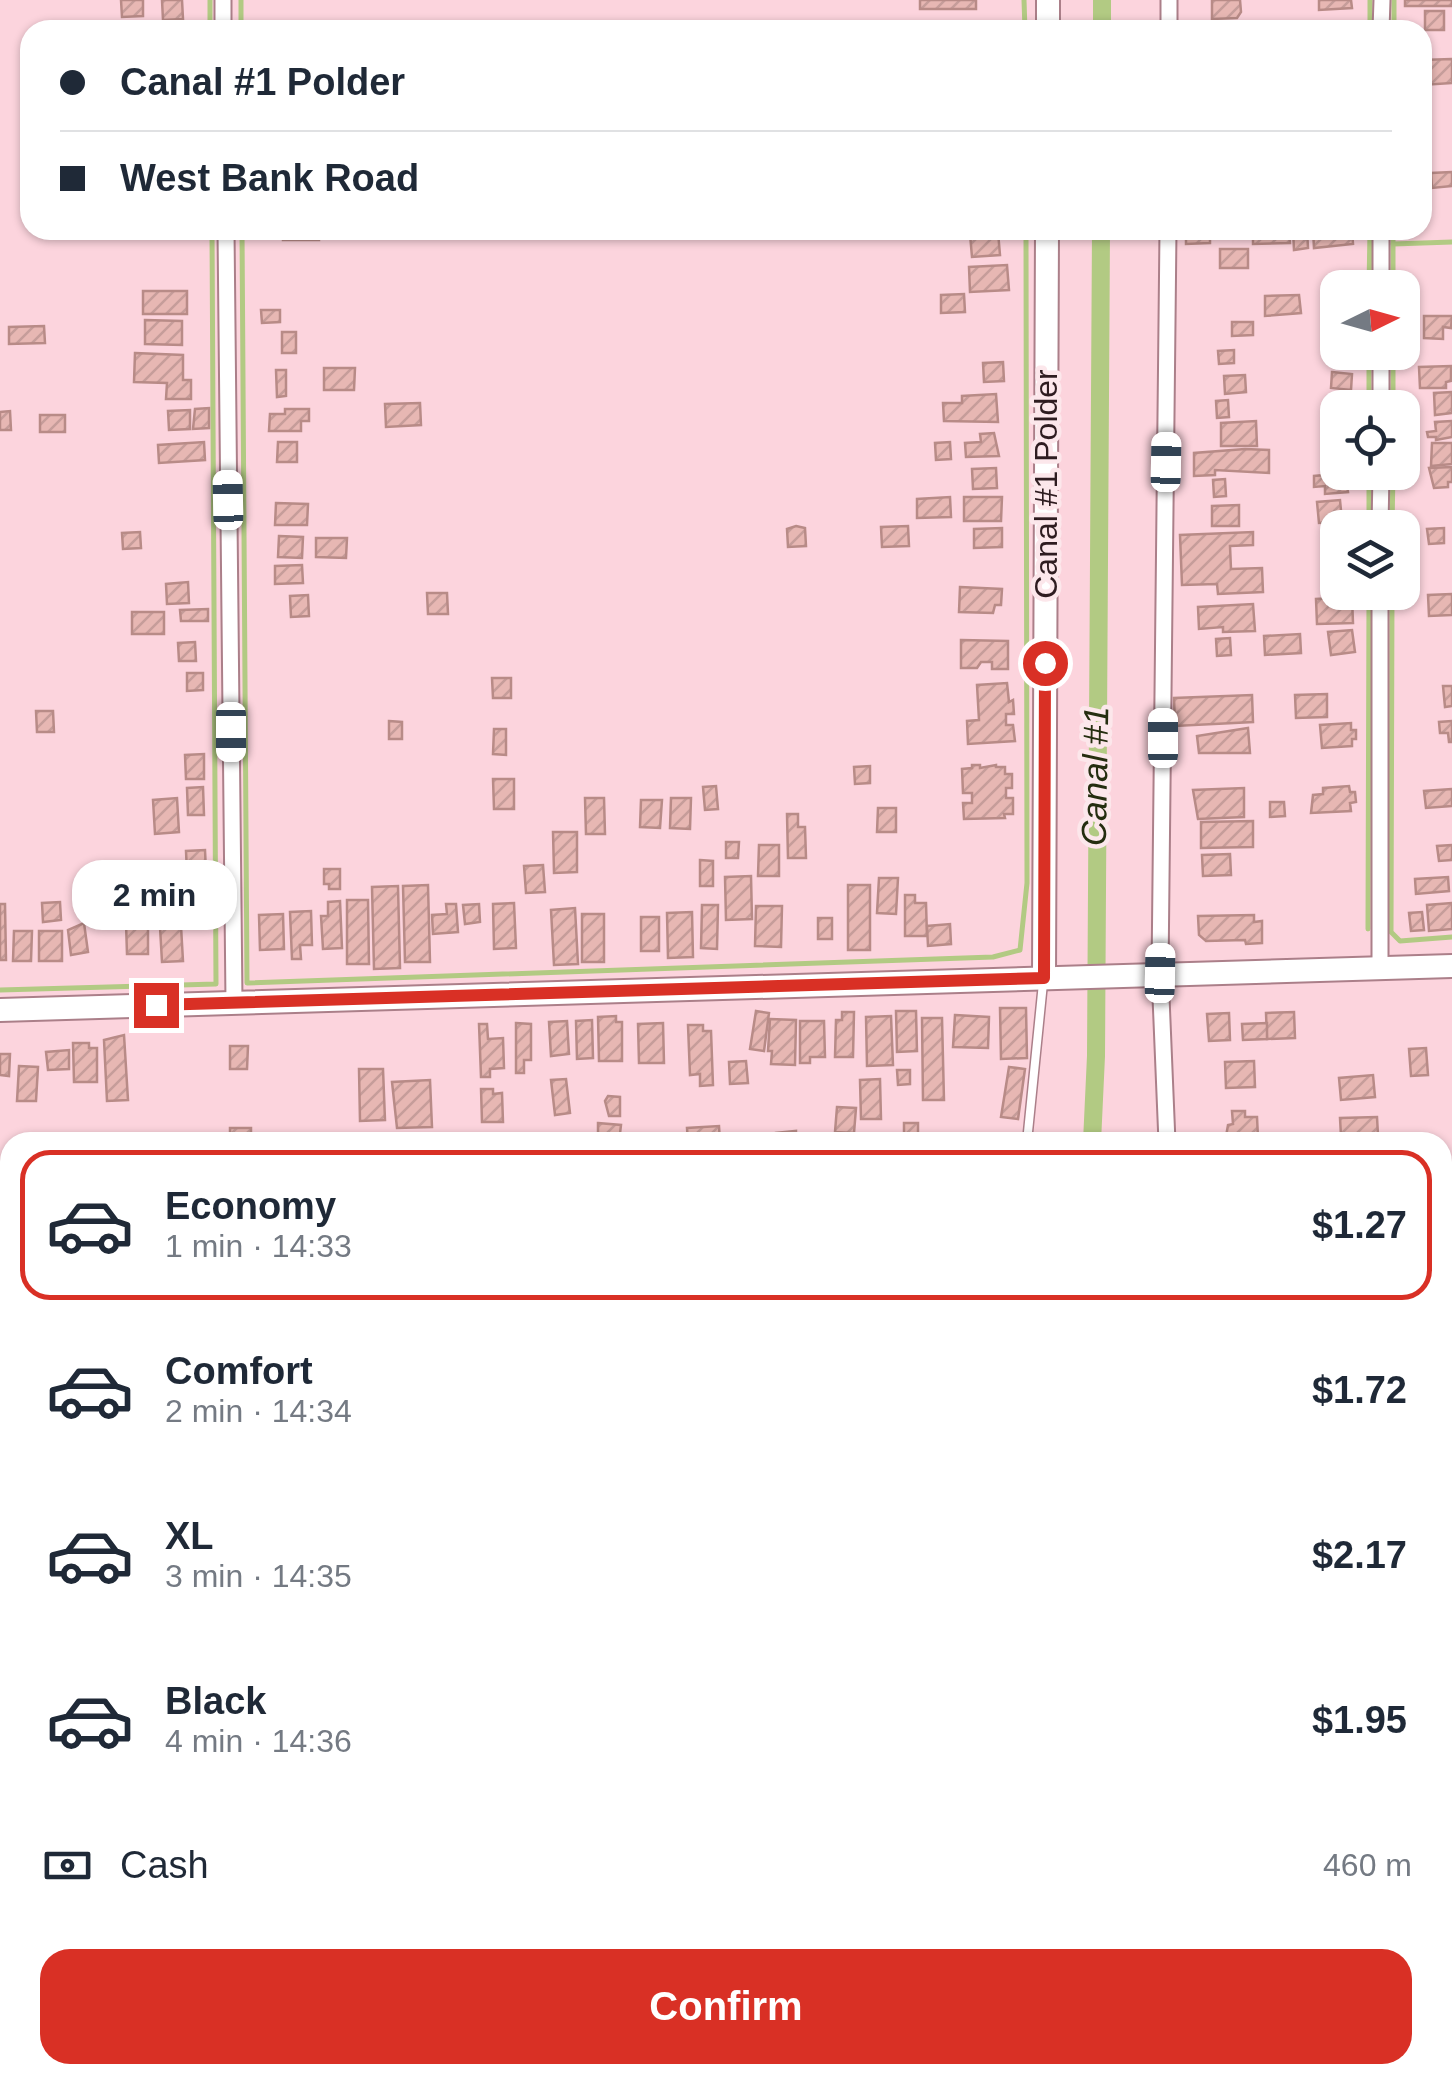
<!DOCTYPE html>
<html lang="en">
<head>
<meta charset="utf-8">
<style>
	body { margin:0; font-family:Helvetica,sans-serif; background:#f2f2f3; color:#1f2937; height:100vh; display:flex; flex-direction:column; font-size:38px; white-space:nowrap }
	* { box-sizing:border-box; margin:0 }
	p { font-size:32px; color:#747a83 }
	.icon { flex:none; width:55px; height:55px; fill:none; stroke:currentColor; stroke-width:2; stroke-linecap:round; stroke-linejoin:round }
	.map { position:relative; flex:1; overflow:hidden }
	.drawer { position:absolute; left:0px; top:1132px; width:1452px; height:952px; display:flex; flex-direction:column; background:#fff; border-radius:30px 30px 0 0; box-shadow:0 2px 8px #0004 }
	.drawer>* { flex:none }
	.hud { position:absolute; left:20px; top:20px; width:1412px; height:220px; border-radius:30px; box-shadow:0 2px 8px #0004; display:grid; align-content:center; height:220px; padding:0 40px; background:#fff }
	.needle { width:65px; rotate:85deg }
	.controls { position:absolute; left:1320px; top:270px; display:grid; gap:20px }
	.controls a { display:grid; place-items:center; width:100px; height:100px; border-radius:20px; background:#fff; box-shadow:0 2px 8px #0004; font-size:50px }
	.end { position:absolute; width:45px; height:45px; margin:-22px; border:12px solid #d93025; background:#fff; box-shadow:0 0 0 5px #fff }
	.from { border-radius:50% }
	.bubble { position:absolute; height:70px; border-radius:30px; background:#fff; box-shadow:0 2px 8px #0004; font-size:32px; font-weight:600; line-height:70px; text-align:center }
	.car { position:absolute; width:30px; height:60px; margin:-30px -15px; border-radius:12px; box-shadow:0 0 8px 2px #0007; background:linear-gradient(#fff 24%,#345 0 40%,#fff 0 76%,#345 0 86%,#fff 0) }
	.hud b { display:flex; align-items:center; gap:35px; height:95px; font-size:38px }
	.hud b+b { border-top:2px solid #e0e1e3 }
	.hud i { width:25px; height:25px; background:#1f2937 }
	ul { padding:18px 0 0; list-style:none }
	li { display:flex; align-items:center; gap:30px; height:150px; margin:0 20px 15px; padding:0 20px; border:5px solid transparent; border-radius:30px }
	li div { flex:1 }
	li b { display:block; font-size:38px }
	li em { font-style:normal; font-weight:600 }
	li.current { border-color:#d93025 }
	li>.icon { width:90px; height:90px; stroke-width:1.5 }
	.pay { display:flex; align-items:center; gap:25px; height:110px; padding:0 40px; font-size:38px }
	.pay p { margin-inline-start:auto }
	.primary-button { display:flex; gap:20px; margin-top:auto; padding:20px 40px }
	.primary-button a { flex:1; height:115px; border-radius:30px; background:#d93025; color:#fff; font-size:40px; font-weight:600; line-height:115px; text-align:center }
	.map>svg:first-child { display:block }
</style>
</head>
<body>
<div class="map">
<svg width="1452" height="2084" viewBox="0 0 1452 2084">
	<defs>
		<pattern id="water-ripples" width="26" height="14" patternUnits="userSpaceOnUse" patternTransform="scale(2.5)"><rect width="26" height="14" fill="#b2ca83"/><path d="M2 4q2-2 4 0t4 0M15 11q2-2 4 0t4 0" fill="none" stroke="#99ad71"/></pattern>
		<pattern id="building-hatch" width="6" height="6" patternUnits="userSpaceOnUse" patternTransform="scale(2.5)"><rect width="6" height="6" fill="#e7b7b3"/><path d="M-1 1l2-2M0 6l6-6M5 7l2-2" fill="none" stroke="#c69d9a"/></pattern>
	</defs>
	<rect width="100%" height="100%" fill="#fcd4dd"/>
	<path fill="url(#water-ripples)" d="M0 1520 10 1521V2075H1442L1443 1849 1452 1851V2084H0Z"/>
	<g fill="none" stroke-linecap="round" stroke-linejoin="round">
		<g stroke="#b2ca83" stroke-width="5">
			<path d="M210 0V30"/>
			<path d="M241 0V30"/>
			<path d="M1024 0 1025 30"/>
			<path d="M1370 30V0"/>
			<path d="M1394 30V0"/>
			<path d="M242 230 247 983 993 957 1020 950 1027 883 1026 230"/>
			<path d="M1393 244 1452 242"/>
			<path d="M1369 288 1370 230"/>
			<path d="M1393 288V230"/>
			<path d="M1369 408V352"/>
			<path d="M1393 408V352"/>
			<path d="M1369 528V472"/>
			<path d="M1392 528 1393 472"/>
			<path d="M1392 592 1391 932 1400 941 1452 937"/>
			<path d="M1368 929 1369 592"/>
			<path d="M0 990 216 984 212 230"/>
			<path d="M0 1394H10"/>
		</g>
		<g stroke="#b2ca83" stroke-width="18">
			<path d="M1102 30V0"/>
			<path d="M1092 1142 1096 1056 1101 230"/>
		</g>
	</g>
	<g fill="url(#building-hatch)" stroke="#b88b87" stroke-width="2.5">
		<path d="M121 0H143V16L122 17Z"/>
		<path d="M162 0H182L183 19 163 20Z"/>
		<rect x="920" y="0" width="56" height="9"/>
		<path d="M1212 0H1240L1241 12 1237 18 1212 19Z"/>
		<path d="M1319 0H1351L1352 8 1319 10Z"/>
		<rect x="1405" y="0" width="47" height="6"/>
		<rect x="1425" y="11" width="19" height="19"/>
		<path d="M1452 59V83L1422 85V60Z"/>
		<path d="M1452 172V186L1432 188 1431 173Z"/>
		<rect x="283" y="230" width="36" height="10"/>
		<path d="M1186 230H1210V243L1186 244Z"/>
		<path d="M1253 230H1289L1290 243 1253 244Z"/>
		<path d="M1293 230H1307L1308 248 1294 250Z"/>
		<path d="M1313 230H1352L1353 244 1314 248Z"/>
		<path d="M998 232 1000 255 972 257 970 234Z"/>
		<rect x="1220" y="249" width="28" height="19"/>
		<path d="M1007 265 1009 290 970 292 969 267Z"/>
		<rect x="143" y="291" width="44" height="23"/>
		<path d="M964 294 965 312 941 313V295Z"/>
		<path d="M1299 295 1301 313 1265 316V296Z"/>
		<path d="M261 310H280V322L262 323Z"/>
		<path d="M1424 316H1452L1451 328 1443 327V339L1424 338Z"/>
		<path d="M145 320 182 321V345L145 344Z"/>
		<path d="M1232 322H1253V335L1232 336Z"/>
		<path d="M44 326 45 343 9 344V327Z"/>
		<rect x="282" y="332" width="14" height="21"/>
		<path d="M1234 350V363L1219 364 1218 351Z"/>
		<path d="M135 353 183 355V380H191V399H166L167 383 134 382Z"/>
		<path d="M1003 362 1004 381 984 382 983 363Z"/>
		<path d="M1451 366V381L1446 382V388H1420L1419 367Z"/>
		<path d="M324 368H355L354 390H324Z"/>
		<path d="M276 370H286V396L277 397Z"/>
		<path d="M1332 372 1352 374 1351 390 1331 388Z"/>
		<path d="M1245 375 1246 392 1225 394 1224 376Z"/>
		<path d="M1452 392V413L1435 415 1434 393Z"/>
		<path d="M996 394 998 422 944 421 943 403H962V396Z"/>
		<path d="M1349 396 1350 408H1338V415H1328L1327 397Z"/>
		<path d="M1228 400 1229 417 1217 418 1216 401Z"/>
		<path d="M420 403 421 425 386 427 385 404Z"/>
		<path d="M209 408V428L193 429 195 409Z"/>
		<path d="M285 409H309V421H301V431H269L270 414H285Z"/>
		<path d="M190 410V429L169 430 168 411Z"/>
		<path d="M10 411 11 430H0V412Z"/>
		<rect x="40" y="415" width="25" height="17"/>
		<path d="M1256 421 1257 446H1221V423Z"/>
		<path d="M1452 421V437L1436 440V437H1428L1427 432 1436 431 1435 422Z"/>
		<path d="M994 433 999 456 966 457 965 443 981 442 980 434Z"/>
		<path d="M204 442 205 460 159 463 158 445Z"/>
		<path d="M278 442H297V462H277Z"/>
		<path d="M950 442 951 459 936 460 935 443Z"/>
		<path d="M1432 443H1452V464L1431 466Z"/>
		<path d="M1245 449 1269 450V473L1215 470V475L1194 476V453Z"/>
		<path d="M1452 467V482H1448V487L1434 488 1429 468Z"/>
		<path d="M996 468 997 488 973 489 972 469Z"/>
		<path d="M1358 472 1359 484 1347 485 1348 492 1325 494V486L1314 487V476Z"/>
		<path d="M1225 479 1226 496 1214 497 1213 480Z"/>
		<path d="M950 497 951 517 917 518V499Z"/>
		<path d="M964 497H1002L1001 521H964Z"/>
		<path d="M1340 500 1342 521 1319 523 1317 502Z"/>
		<path d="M276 503 308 504 307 525H275Z"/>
		<path d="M1239 505V526H1212V506Z"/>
		<path d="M796 526 805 528 806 546 788 547 787 529Z"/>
		<path d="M908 526 909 546 882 547 881 527Z"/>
		<path d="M1002 528V547L974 548V529Z"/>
		<path d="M1444 528V543L1429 544 1427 529Z"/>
		<path d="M140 532 141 548 123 549 122 533Z"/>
		<path d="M1253 532V545L1230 546 1231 569 1262 568 1263 592 1218 594 1217 584 1182 585 1180 535Z"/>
		<path d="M279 536 303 537 302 558 278 557Z"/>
		<path d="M316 538H347L346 558 316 557Z"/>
		<path d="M302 565 303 583 275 584V566Z"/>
		<path d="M188 582 189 603 167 604 166 584Z"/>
		<path d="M960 587 1002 589 1001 605H995L993 613 959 612Z"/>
		<path d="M427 593H447L448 614H428Z"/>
		<path d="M1452 594V615L1429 616 1428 595Z"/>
		<path d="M308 595 309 616 291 617 290 596Z"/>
		<path d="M1352 597 1353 623 1317 624 1316 599Z"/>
		<path d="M1253 604 1255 631 1223 632V627L1199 629 1198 607Z"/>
		<path d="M208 609V621H181L180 610Z"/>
		<rect x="132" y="612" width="32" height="22"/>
		<path d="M1352 630 1355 652 1331 655 1328 632Z"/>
		<path d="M1300 634 1301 653 1265 655 1264 636Z"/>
		<path d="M1230 638 1231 655 1217 656 1216 639Z"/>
		<path d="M961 640 1008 641V669H992V662H981L977 668H961Z"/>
		<path d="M195 642 196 661H179L178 643Z"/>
		<path d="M187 673H203V690L187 691Z"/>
		<path d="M492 678H511V698H493Z"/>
		<path d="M1007 683 1009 702 1013 700 1014 714H1006V725H1013L1015 741 968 744 967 721 979 720 977 685Z"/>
		<path d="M1443 686H1452V706L1445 707Z"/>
		<path d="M1327 694V717L1296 718 1295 695Z"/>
		<path d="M1252 695 1253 722 1175 726 1174 698Z"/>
		<path d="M36 711H53L54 732H37Z"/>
		<path d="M389 721 402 722V739H389Z"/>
		<path d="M1452 721V742H1449L1448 733H1440L1439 722Z"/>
		<path d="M1351 723V730H1356V739H1352V746L1322 748 1320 725Z"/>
		<path d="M1248 728 1250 753H1199L1197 736Z"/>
		<path d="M494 729H506V755L493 754Z"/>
		<path d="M204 754V779H186L185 755Z"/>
		<path d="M972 765H980V768L996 765V767H1005V774H1012V788H1006V798H1013V814H1004L1005 818 964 819 963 803H972V793H963L962 769 972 768Z"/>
		<path d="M870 766V783L855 784 854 767Z"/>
		<path d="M493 779H514V809H494Z"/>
		<path d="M716 786 718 809 705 810 703 787Z"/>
		<path d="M1349 786 1350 792H1355L1356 802 1350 803 1351 811 1311 813 1313 795 1323 794V788Z"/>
		<path d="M203 787 204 815H188L187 788Z"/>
		<path d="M1244 788V817L1198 819 1193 790Z"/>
		<path d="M1452 789V806L1426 808 1424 791Z"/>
		<path d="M177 798 179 832 155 834 153 800Z"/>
		<path d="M585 798H604L605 834H586Z"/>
		<path d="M671 798H691L690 829 670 828Z"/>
		<path d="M641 800H662L660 828 640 827Z"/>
		<path d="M1270 802H1284L1285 816 1270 817Z"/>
		<path d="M878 808H896V832H877Z"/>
		<path d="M787 814H798V827H805L806 858H788Z"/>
		<path d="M1253 821V847L1201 848V822Z"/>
		<path d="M553 832H577V872L554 873Z"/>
		<path d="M726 842H739L738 858H726Z"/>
		<path d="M759 845H779V876H758Z"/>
		<path d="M1452 845V860L1439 861 1437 846Z"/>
		<path d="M205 850 207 894 188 895 186 851Z"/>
		<path d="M1230 854 1231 875 1203 876 1202 855Z"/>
		<path d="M700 860 713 861V886H700Z"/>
		<path d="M543 865 545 892 526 893 524 866Z"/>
		<path d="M324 869H340V889H329V884H324Z"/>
		<path d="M751 876 752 919 726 920 725 877Z"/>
		<path d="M1448 877 1449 891 1416 894 1415 879Z"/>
		<path d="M879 878H898L896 914 877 913Z"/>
		<path d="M428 885 430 962H405L403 886Z"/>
		<rect x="848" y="885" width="22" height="65"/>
		<path d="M398 886 400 968 374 969 372 887Z"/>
		<path d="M905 895H915V903H926L927 936H905Z"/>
		<path d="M347 900H368L369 964H347Z"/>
		<path d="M340 901 342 948 323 949 321 916H328V902Z"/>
		<path d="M60 902 61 920 43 922 42 903Z"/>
		<rect x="190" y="903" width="16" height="22"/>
		<path d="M514 903 516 948 494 949 493 904Z"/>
		<path d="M1452 903V929L1429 931 1427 905Z"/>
		<path d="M0 904H5L6 960H0Z"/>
		<path d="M446 904H456L458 932 433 934 432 915 447 914Z"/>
		<path d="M479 904 480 922 465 924 463 905Z"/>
		<path d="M702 905H718L717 949 701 948Z"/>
		<path d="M756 906H782L781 947 755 946Z"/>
		<path d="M575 908 578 964 554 965 551 910Z"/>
		<path d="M311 911 312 945H300L301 959H292L290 912Z"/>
		<path d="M692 912 693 957 668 958 667 913Z"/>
		<path d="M1422 912 1424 930 1411 931 1409 913Z"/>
		<path d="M283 914 284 949 260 950 259 915Z"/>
		<rect x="582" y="914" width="22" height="48"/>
		<path d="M1254 915V922L1262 921V943L1246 944 1245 940 1206 941 1199 935 1198 916Z"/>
		<rect x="641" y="917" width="18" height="34"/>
		<rect x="818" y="918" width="14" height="21"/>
		<path d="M84 923 88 952 71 955 68 930Z"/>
		<path d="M126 923H148V954H127Z"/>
		<path d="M950 924 951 944 928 946 927 926Z"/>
		<path d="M181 926 183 961 162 962 160 927Z"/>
		<path d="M14 931H32L31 961H13Z"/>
		<rect x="39" y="931" width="23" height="30"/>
		<path d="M1000 1008H1026L1027 1058 1001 1059Z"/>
		<path d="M756 1011 769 1013 764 1051 750 1049Z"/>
		<path d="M896 1011H916L917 1051 897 1052Z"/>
		<path d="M842 1012H854L853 1057H835L836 1020H842Z"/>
		<path d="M1294 1012 1295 1038 1267 1039 1266 1013Z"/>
		<path d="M1229 1013 1230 1040 1209 1041 1207 1014Z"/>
		<path d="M955 1015 989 1017 988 1048 953 1047Z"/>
		<path d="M616 1016V1022H622V1061H599L598 1017Z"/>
		<path d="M891 1016 893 1065 867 1066 866 1017Z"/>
		<path d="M922 1018H942L944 1100H923Z"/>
		<path d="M770 1019 796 1020 795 1065 771 1064 772 1051H768Z"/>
		<path d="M592 1020 593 1058 577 1059 576 1021Z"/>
		<path d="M567 1021 569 1054 551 1056 549 1022Z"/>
		<path d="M800 1021H824L825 1057H810V1063H800Z"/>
		<path d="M516 1023 531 1024V1060H524V1073H516Z"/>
		<path d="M663 1023 664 1063H639L638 1024Z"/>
		<path d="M1267 1023V1039L1243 1040 1242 1024Z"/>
		<path d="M479 1024H487L488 1039 503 1038 504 1068 490 1069V1077H481Z"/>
		<path d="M688 1025H703V1031H711L713 1085 700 1086V1074L690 1075Z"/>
		<path d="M124 1035 128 1100 107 1101 104 1040Z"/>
		<path d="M73 1043H89V1048H97V1082H74Z"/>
		<path d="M230 1046H248L247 1069H230Z"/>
		<path d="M1426 1048 1428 1075 1411 1076 1409 1049Z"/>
		<path d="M69 1050V1069L48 1070 46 1052Z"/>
		<path d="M0 1054H10L9 1076 0 1075Z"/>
		<path d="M746 1061 748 1083 730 1084 729 1062Z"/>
		<path d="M1254 1061 1255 1087 1226 1088 1225 1062Z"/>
		<path d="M19 1066 38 1067 36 1101H17Z"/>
		<path d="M1009 1067 1025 1069 1018 1119 1001 1117Z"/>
		<path d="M359 1069H383L385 1120 360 1121Z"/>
		<path d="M897 1070H910V1084L898 1085Z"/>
		<path d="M1373 1075 1375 1097 1341 1100 1339 1078Z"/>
		<path d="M566 1079 570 1113 555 1115 551 1080Z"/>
		<path d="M880 1079 881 1119H861L860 1080Z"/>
		<path d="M430 1080 432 1127 397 1128 392 1082Z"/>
		<path d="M481 1089H493V1094L502 1093 503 1122H482Z"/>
		<path d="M608 1096 620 1097V1116H609L605 1101Z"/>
		<path d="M837 1107 856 1108 854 1133 835 1132Z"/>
		<path d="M1232 1111H1245V1117H1257L1258 1138 1225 1142 1228 1125 1233 1124Z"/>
		<path d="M1377 1117 1378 1135 1341 1136 1340 1118Z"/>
		<path d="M598 1123 621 1125 619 1142H598Z"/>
		<path d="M904 1123H918V1137L904 1138Z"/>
		<path d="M719 1126 720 1142H688L687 1128Z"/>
		<rect x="230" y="1128" width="21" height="14"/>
		<path d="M796 1131V1142H776V1133Z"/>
		<path d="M1452 1657V1689L1442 1690V1658Z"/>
	</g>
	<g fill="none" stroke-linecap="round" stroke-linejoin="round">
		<g stroke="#ab7f89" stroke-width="11">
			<path id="lane" d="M1027 1142 1043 983"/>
		</g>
		<g stroke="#ab7f89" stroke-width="19">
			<g id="street">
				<path d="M223 0V30"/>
				<path d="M1169 30V0"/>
				<path d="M1381 30 1382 0"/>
				<path d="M226 230 234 1002"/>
				<path d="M1381 288V230"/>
				<path d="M1381 408V352"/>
				<path d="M1380 528 1381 472"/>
				<path d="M1380 967V592"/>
				<path d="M1167 1142 1160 973 1168 230"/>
				<path d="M1442 1616 1452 1615"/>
			</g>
		</g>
		<g stroke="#ab7f89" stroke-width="26">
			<g id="secondary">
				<path d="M1048 30V0"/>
				<path d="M1044 978 1047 230"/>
				<path d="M0 1010 1452 966"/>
			</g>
		</g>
		<use href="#lane" stroke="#fff" stroke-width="8"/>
		<use href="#street" stroke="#fff" stroke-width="15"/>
		<use href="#secondary" stroke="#fff" stroke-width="22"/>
	</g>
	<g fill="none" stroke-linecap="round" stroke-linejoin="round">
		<path stroke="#d93025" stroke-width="12" d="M156 1005 1044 978 1045 663"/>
	</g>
	<g text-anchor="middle" stroke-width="9" stroke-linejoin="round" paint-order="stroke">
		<g font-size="32" fill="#2e1c20" stroke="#fce7eb">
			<text transform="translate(1046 484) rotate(-90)" y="11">Canal #1 Polder</text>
		</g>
		<g font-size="35" font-style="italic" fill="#252e10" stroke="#fce7eb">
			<text transform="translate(1095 776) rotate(-89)" y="12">Canal #1</text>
		</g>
	</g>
</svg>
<div class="controls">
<a><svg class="needle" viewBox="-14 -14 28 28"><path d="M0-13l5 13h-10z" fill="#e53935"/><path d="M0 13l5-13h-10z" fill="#747a83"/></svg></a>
<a><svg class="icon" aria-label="locate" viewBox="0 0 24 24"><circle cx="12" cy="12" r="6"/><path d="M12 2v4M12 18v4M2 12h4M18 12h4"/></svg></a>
<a><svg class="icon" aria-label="layers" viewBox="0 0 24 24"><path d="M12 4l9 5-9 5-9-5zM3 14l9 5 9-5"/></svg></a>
</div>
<i class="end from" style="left:1045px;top:663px"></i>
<i class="end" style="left:156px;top:1005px"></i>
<div class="bubble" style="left:72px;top:860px;width:165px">2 min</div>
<i class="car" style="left:1166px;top:462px;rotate:1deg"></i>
<i class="car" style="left:228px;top:500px;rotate:359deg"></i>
<i class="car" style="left:231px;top:732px;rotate:180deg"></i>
<i class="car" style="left:1163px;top:738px;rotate:0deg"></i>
<i class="car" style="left:1160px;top:973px;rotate:1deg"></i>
<div class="hud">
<b><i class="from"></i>Canal #1 Polder</b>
<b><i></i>West Bank Road</b>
</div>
<section class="drawer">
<ul>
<li class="current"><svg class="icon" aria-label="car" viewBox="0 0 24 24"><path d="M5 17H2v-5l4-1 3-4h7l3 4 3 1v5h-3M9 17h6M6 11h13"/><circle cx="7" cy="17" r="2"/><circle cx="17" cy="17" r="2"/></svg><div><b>Economy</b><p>1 min · 14:33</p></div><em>$1.27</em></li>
<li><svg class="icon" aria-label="car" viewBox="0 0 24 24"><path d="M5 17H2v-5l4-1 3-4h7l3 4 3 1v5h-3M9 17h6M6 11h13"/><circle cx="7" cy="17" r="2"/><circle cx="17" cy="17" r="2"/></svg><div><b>Comfort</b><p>2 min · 14:34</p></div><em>$1.72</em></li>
<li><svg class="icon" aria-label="car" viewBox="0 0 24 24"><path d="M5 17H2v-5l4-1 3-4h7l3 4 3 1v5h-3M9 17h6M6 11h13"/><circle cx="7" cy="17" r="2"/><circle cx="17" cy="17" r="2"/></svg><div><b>XL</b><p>3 min · 14:35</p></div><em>$2.17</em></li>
<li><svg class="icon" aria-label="car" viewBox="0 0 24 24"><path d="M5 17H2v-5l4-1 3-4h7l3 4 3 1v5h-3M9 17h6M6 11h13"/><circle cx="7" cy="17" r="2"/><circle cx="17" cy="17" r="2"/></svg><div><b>Black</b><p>4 min · 14:36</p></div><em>$1.95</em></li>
</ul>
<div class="pay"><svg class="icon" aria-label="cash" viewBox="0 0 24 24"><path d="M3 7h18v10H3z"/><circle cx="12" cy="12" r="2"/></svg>Cash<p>460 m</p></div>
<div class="primary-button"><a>Confirm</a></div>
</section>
</div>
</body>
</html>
